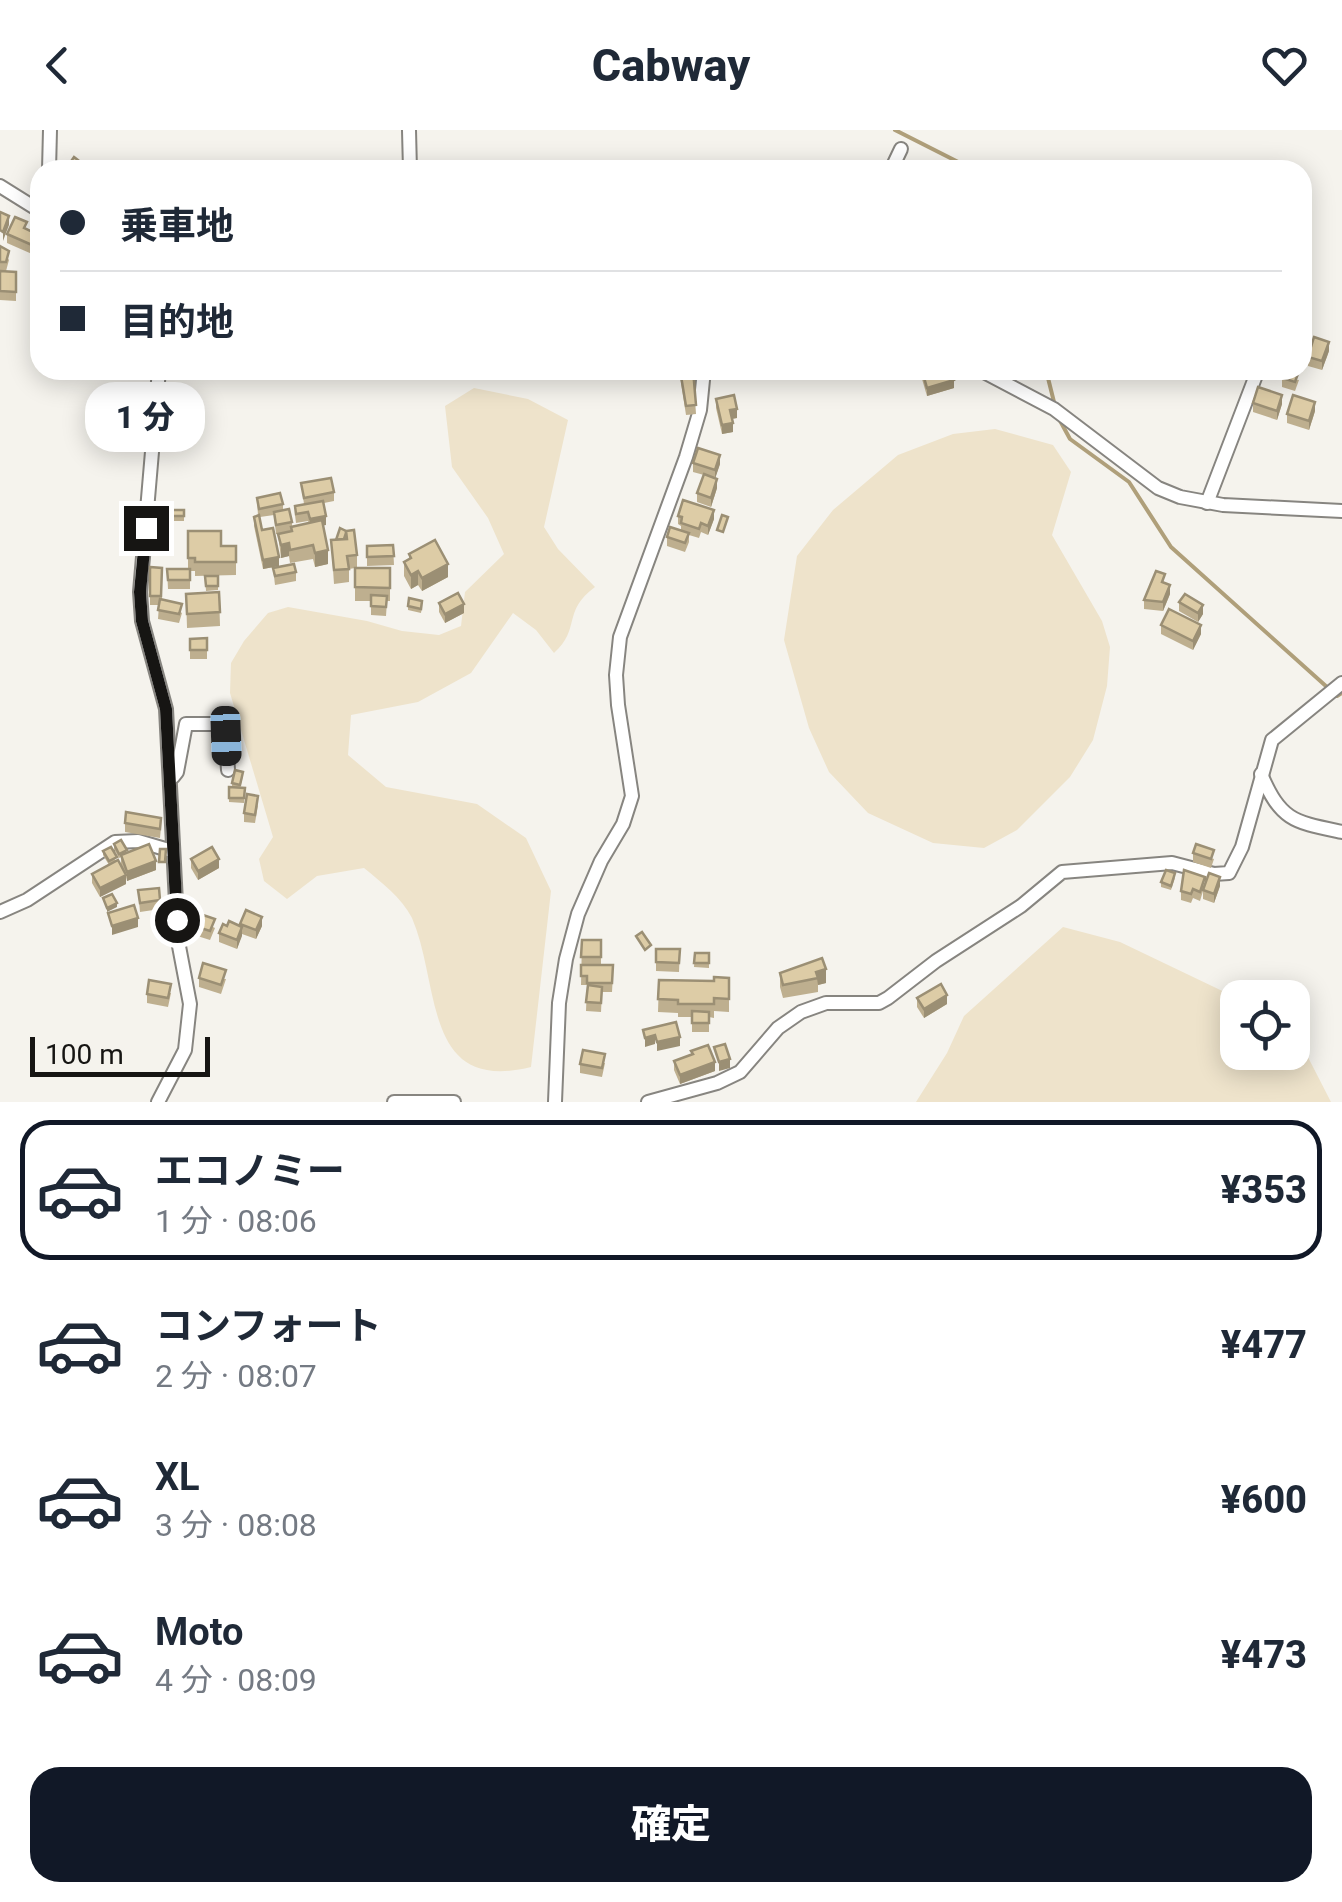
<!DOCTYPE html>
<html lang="ja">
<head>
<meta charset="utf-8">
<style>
	body { margin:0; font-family:Roboto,"Noto Sans JP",sans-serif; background:#f2f2f3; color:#1f2937; height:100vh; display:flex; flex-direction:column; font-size:38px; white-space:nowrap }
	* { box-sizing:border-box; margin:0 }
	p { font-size:32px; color:#747a83 }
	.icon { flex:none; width:55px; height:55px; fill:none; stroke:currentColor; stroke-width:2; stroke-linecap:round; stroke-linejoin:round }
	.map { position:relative; height:972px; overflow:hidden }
	.drawer { display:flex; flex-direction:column; background:#fff; flex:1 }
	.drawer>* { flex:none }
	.guide { position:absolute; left:30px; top:30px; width:1282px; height:220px; border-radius:30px; box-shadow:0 5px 25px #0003; display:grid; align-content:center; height:220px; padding:0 30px; background:#fff }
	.tools { position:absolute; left:1220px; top:850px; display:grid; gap:20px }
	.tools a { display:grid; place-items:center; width:90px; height:90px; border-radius:20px; background:#fff; box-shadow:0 5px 25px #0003; font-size:50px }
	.scale { position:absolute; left:30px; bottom:25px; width:180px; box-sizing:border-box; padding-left:10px; border:5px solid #161513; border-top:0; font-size:28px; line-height:35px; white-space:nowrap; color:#161513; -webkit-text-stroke:8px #f5f3ed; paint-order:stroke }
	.end { position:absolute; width:45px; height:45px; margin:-22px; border:12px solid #161513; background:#fff; box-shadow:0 0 0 5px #fff }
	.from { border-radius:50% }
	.bubble { position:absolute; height:70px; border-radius:30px; background:#fff; box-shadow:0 5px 25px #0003; font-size:32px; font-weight:800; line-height:70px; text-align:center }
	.car { position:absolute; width:30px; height:60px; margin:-30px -15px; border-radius:12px; box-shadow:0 0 8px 2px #0007; background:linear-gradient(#222 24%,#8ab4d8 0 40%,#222 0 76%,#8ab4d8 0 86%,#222 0) }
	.guide b { display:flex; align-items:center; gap:35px; height:95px; font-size:38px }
	.guide b+b { border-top:2px solid #e0e1e3 }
	.guide i { width:25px; height:25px; background:#1f2937 }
	ul { padding:18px 0 0; list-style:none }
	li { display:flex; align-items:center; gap:30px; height:140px; margin:0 20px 15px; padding:0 10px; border:5px solid transparent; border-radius:30px }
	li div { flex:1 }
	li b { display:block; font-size:38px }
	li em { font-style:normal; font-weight:800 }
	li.current { border-color:#111827 }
	li>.icon { width:90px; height:90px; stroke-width:1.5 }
	.cta { display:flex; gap:20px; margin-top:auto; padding:20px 30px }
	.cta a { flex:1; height:115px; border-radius:30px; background:#111827; color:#fff; font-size:40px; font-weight:800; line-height:115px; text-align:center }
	header { display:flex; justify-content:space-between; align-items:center; height:130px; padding:0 30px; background:#fff; font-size:45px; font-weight:800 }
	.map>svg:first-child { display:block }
</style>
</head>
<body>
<header><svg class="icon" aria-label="back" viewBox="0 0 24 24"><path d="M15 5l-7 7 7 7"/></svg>Cabway<svg class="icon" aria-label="heart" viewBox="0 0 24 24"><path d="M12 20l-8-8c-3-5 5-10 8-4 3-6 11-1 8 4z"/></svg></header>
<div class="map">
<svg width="1342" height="972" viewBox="0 0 1342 972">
	<rect width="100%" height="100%" fill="#f5f3ed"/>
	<g fill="#eee3cb">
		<path d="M474 258 528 269 568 290 544 397 558 419 595 457C562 481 581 499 554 523L536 500 513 483 471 543 418 572 351 585 348 625 386 657 477 674 526 708 551 761 531 937C422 964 441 855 412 788 402 768 381 752 364 738L317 746 287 769 264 751 259 729 273 707 230 563 231 533 244 511 268 483 288 477 367 491 402 501 439 505 461 496 465 462 504 424 488 388 452 337 445 276Z"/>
		<path d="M995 299 1053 315 1071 342 1052 405 1102 491 1110 517 1107 556 1093 610 1070 647 1017 700 984 718 933 713 868 683 829 642 809 598 784 510 797 426 833 380 898 325 953 304Z"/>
		<path d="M1063 797 1120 812 1237 868 1238 922H1292L1293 898 1331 972H916L947 923 964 886Z"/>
	</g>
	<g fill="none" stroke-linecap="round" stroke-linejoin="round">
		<g stroke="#af9f7a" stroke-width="4">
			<path d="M895 0 974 40"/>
			<path d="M1046 240 1054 272"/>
			<path d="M1058 287 1070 309 1129 352 1171 417 1337 566 1342 563"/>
		</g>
		<g stroke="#878580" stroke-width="16">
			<g id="minor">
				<path d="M409 0 410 40"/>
				<path d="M49 40 50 0"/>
				<path d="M891 40 901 19"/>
				<path d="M0 56 40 81"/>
				<path d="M980 240 1054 279 1158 358 1180 367 1223 375 1342 381"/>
				<path d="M1207 373 1258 240"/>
				<path d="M1261 644C1281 691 1294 692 1342 702"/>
				<path d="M173 647 177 642 186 594H225L228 640"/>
				<path d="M0 782 27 770 115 712 138 711 172 721"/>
				<path d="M158 972 185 920 190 874 178 811 166 579 142 491 140 462 159 240"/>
				<path d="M394 972H454"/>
				<path d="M555 972 559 873 566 829 578 784 601 731 623 694 632 666 618 575 616 545 620 507 686 327 700 280 704 240"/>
				<path d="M648 972 717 953 740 942 778 898 801 882 826 873H879L888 868 936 831 1021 776 1062 742 1172 733 1214 744 1229 743 1242 717 1272 610 1342 553"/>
			</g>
		</g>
		<use href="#minor" stroke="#fff" stroke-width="12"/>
	</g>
	<g fill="#beaf8f">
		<path d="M27 99 37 112 32 124 7 113V104Z"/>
		<path d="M0 116 9 130 6 141H0Z"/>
		<path d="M0 141 16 142V171L0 170Z"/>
		<path d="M1329 221 1322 240 1308 236V227Z"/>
		<path d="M679 240H693L696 284 686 285Z"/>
		<path d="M922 240 954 258 927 266 922 249Z"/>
		<path d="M1282 248 1299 250 1295 261 1282 257Z"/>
		<path d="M716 269 737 288 732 289 733 302 722 304 716 278Z"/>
		<path d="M1253 273 1282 274 1277 290 1253 282Z"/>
		<path d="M1315 281 1309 300 1287 293V284Z"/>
		<path d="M693 333 720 334 715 348 717 358 711 377 697 372V363L704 345 693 342Z"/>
		<path d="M301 353 334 362V371L324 373 326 395H323L328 434 315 437 313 429 290 433 289 426 281 428 278 404H276L274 385 260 387 262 400 279 436 263 439 254 396V387L258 386 257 368 283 374V380L292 392V396L309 393 308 391 296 393 295 385V376L304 374Z"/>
		<rect x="167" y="380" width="17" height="11"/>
		<path d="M678 386 714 389 708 405 701 402 699 408 689 405V412L685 422 667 416V407L681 400V396L678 394Z"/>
		<path d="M188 401 221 416H236V445L195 446V441H190V459H168L167 439H188Z"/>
		<path d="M346 401 357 425V438H390V471H387L386 486 371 485V471H355V438L349 439V452L334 454 331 410H336Z"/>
		<path d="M393 415 394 435 367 436V416Z"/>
		<path d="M409 424 448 447 422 461 418 455 411 459 404 446V432L409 430Z"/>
		<path d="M150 437 162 438V470L182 483 179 493 158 489 159 475H150Z"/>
		<path d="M273 438 296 442V451L275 455Z"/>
		<path d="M205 446H218V460L206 461Z"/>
		<path d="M1165 453 1170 464 1163 481 1144 479V470Z"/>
		<path d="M219 462 220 496 187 498 186 464Z"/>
		<path d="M1179 472 1203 484 1198 492 1179 481Z"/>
		<path d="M439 473 464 483 445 493 439 482Z"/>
		<path d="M408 476H422L421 483 408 480Z"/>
		<path d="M1161 495 1201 504 1193 520 1161 504Z"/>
		<path d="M207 508V529H190V509Z"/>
		<path d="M243 646 240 658H245L244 673 229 672V657H232V653Z"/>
		<path d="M258 675 255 693 244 692V683Z"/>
		<path d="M125 693 161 697 160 708 125 702Z"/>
		<path d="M114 714 156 740 127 751 126 747V754L100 767 92 753V744L109 735 103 725V721L121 734V727L119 728 114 719Z"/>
		<path d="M1193 723 1214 729 1211 738 1193 732Z"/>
		<path d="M191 729 219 738 198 750 191 738Z"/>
		<path d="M1175 748 1171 760 1161 757V752Z"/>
		<path d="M1205 755 1220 756 1214 773 1203 769V761L1200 771 1193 768 1191 773 1181 770V761Z"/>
		<path d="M138 760 160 770V779L140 782Z"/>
		<path d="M199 790 215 798 210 810 191 804V795Z"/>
		<path d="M240 794 262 796 256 809 242 804 237 819 219 812V803L227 796H240Z"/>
		<path d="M582 810H601V835L613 844 612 862H602L601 882 586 881 587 855H581Z"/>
		<path d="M656 819H680L679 842 656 841Z"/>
		<path d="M695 823H709V838L694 837Z"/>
		<path d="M822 828 826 853 818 855V862L783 868 780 857V843Z"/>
		<path d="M199 848 226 849 221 864 199 857Z"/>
		<path d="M729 848V882L714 881V888L709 887V902H692V887H678V883L658 882 659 850 714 851Z"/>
		<path d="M171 863 168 877 147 873V864Z"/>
		<path d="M917 868 947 874 924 888 917 877Z"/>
		<path d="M691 921 715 941 680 954 674 940V931L691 925Z"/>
		<path d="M605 933 602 947 580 943V934Z"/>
	</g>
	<g fill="#9b8f74">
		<path d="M9 86V95L3 111V102Z"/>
		<path d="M37 104V112L32 124V115Z"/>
		<path d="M1329 212V221L1322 240V231Z"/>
		<path d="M954 250V258L927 266V258Z"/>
		<path d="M1282 265V274L1277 290V281Z"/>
		<path d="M1315 272V281L1309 300V291Z"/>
		<path d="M737 279V288L730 289V280Z"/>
		<path d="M733 293V302L722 304V295Z"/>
		<path d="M720 325V334L715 349V340Z"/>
		<path d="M717 349V358L711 377V368Z"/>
		<path d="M714 380V389L708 405V396Z"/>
		<path d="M326 386V395L310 398V389Z"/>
		<path d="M289 413V426L281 428V415Z"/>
		<path d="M328 420V434L315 437V423Z"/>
		<path d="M279 427V436L263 439V430Z"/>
		<path d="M448 434V447L422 461V448Z"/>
		<path d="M418 441V455L411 459V445Z"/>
		<path d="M1170 455V464L1163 481V472Z"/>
		<path d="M464 474V483L445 493V484Z"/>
		<path d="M1203 475V484L1198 492V483Z"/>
		<path d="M1201 495V504L1193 520V511Z"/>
		<path d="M219 729V738L198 750V741Z"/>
		<path d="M156 731V740L127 751V742Z"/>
		<path d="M126 745V754L100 767V758Z"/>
		<path d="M1220 747V756L1214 773V764Z"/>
		<path d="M117 773V777L107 782V778Z"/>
		<path d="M262 787V796L256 809V800Z"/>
		<path d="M138 788V797L112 805V796Z"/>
		<path d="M242 797V806L237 819V810Z"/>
		<path d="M826 839V853L818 855 816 842Z"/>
		<path d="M947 865V874L924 888V879Z"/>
		<path d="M655 905V914L645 917V908Z"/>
		<path d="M680 907V916L657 921V912Z"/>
		<path d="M730 929V938L719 941V932Z"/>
		<path d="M715 932V941L680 954V945Z"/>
	</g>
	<g fill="#ddcca6" stroke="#9b8f74" stroke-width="2.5">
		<path d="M74 27 83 34 78 40H65Z"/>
		<path d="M0 82 9 86 3 102 0 100Z"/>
		<path d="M15 87 27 92 24 98 37 104 32 115 7 104Z"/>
		<path d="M0 116 9 121 6 132H0Z"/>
		<path d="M0 141 16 142V162L0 161Z"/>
		<path d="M1314 207 1329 212 1322 231 1308 227Z"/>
		<path d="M680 240H693L696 275 686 276Z"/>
		<path d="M922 240H951L954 250 927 258Z"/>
		<path d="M1284 240 1299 241 1295 252 1282 248Z"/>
		<path d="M1258 257 1282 265 1277 281 1253 273Z"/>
		<path d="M734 265 737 279 730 280 733 293 722 295 716 269Z"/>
		<path d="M1293 265 1315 272 1309 291 1287 284Z"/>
		<path d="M698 318 720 325 715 340 693 333Z"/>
		<path d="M704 344 717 349 711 368 697 363Z"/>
		<path d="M331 348 334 362 304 368 301 353Z"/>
		<path d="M280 363 283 374 259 379 257 368Z"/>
		<path d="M683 370 714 380 708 396 701 393 699 399 681 393 682 387 678 386Z"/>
		<path d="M323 371 326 386 310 389 308 382 296 384 295 376Z"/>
		<path d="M289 379 292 392 276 395 274 382Z"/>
		<rect x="167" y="380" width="17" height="6"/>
		<path d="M259 385 262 400 273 398 279 427 263 430 254 387Z"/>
		<path d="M722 385 728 387 723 402 717 400Z"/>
		<path d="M322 390 328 420 315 423 313 415 290 420 289 413 281 415 278 404 292 401 291 397Z"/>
		<path d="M670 397 689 403 685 413 667 407Z"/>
		<path d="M340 398 346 401V403L344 409 336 410Z"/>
		<path d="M354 400 357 425 347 426 349 439 334 440 331 410 347 409 346 401Z"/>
		<path d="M188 401H221V416H236V432H195V428H188Z"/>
		<path d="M435 410 448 434 422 448 418 441 411 445 404 432 411 428 409 424Z"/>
		<path d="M393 415 394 426 367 427V416Z"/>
		<path d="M294 434 296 442 275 446 273 438Z"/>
		<path d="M150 437 162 438 161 466H150Z"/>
		<path d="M355 438H390V458L355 457Z"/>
		<path d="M167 439H190V450H168Z"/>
		<path d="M1156 441 1165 444 1162 452 1170 455 1163 472 1144 470Z"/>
		<path d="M205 446H218V456H206Z"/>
		<path d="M219 462 220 482 187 484 186 464Z"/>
		<path d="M458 463 464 474 445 484 439 473Z"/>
		<path d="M1185 464 1203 475 1198 483 1179 472Z"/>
		<path d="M371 465 387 466 386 477 371 476Z"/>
		<path d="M409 468 422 471 421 479 408 476Z"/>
		<path d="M160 469 182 474 179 484 158 480Z"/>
		<path d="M1169 479 1201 495 1193 511 1161 495Z"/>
		<path d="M207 508V520H190V509Z"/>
		<path d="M235 640 243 642 240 655 232 653Z"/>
		<path d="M229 657 245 658 244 668H229Z"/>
		<path d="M247 664 258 666 255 685 244 683Z"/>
		<path d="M126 682 161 688 160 699 125 693Z"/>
		<path d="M121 710 127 720 119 724 114 714Z"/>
		<path d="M149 714 156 731 127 742 121 725Z"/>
		<path d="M1196 714 1214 720 1211 729 1193 723Z"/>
		<path d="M111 717 117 727 109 731 103 721Z"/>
		<path d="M212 717 219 729 198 741 191 729Z"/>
		<path d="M160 719H166L165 732H159Z"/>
		<path d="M118 730 126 745 100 758 92 744Z"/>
		<path d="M1166 740 1175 743 1171 756 1161 752Z"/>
		<path d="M1184 740 1205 747 1200 762 1193 759 1191 764 1181 761Z"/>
		<path d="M1209 743 1220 747 1214 764 1203 760Z"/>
		<path d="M159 758 160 770 140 773 138 760Z"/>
		<path d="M112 764 117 773 107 778 103 768Z"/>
		<path d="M134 775 138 788 112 796 108 783Z"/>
		<path d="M246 780 262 787 256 800 240 794Z"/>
		<path d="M200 784 215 789 210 801 191 795 194 788 199 790Z"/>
		<path d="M229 791 242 797 237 810 219 803 223 794 227 796Z"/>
		<path d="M642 802 651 815 645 820 636 806Z"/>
		<path d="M582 810H601V827H581Z"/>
		<path d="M656 819H680L679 833 656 832Z"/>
		<path d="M695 823H709V833H694Z"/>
		<path d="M822 828 826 839 816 842 818 848 783 855 780 843Z"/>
		<path d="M203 833 226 840 221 855 199 848Z"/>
		<path d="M581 835H613L612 853H587V846H581Z"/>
		<path d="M714 847 729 848V869L714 868V874H678V870L658 869 659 850 714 851Z"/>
		<path d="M149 850 171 854 168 868 147 864Z"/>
		<path d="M941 854 947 865 924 879 917 868Z"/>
		<path d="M588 855 602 857 601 873 586 872Z"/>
		<path d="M692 881 709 882V893H692Z"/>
		<path d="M676 892 680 907 657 912 655 905 645 908 643 900Z"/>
		<path d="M725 914 730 929 719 932 714 917Z"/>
		<path d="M708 915 715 932 680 945 674 931 693 924 691 921Z"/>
		<path d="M583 920 605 924 602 938 580 934Z"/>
	</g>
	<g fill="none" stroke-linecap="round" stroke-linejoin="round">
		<path stroke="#161513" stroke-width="12" d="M146 398 140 462 142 491 166 579 177 790"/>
	</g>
</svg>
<div class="tools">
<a><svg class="icon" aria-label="locate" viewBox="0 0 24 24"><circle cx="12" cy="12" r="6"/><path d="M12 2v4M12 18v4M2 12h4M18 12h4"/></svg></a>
</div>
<div class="scale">100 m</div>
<i class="end from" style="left:177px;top:790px"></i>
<i class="end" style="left:146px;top:398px"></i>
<div class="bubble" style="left:85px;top:252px;width:120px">1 分</div>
<i class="car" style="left:226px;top:606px;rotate:178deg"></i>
<div class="guide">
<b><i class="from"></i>乗車地</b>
<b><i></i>目的地</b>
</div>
</div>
<section class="drawer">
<ul>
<li class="current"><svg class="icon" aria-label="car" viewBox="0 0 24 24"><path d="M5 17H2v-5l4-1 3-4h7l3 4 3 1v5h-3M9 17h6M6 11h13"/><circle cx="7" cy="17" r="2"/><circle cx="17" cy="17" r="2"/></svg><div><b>エコノミー</b><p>1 分 · 08:06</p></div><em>¥353</em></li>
<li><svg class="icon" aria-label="car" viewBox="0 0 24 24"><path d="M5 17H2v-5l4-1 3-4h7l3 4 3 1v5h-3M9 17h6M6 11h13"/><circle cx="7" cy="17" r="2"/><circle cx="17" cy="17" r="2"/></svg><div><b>コンフォート</b><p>2 分 · 08:07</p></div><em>¥477</em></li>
<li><svg class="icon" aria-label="car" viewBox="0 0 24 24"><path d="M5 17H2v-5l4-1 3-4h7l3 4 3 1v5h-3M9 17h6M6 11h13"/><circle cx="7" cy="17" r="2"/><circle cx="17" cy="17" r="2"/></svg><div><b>XL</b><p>3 分 · 08:08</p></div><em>¥600</em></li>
<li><svg class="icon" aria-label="car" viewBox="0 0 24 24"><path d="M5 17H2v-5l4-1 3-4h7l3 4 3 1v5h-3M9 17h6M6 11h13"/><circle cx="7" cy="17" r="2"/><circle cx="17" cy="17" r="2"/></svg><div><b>Moto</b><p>4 分 · 08:09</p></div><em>¥473</em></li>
</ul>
<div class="cta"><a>確定</a></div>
</section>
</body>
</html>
